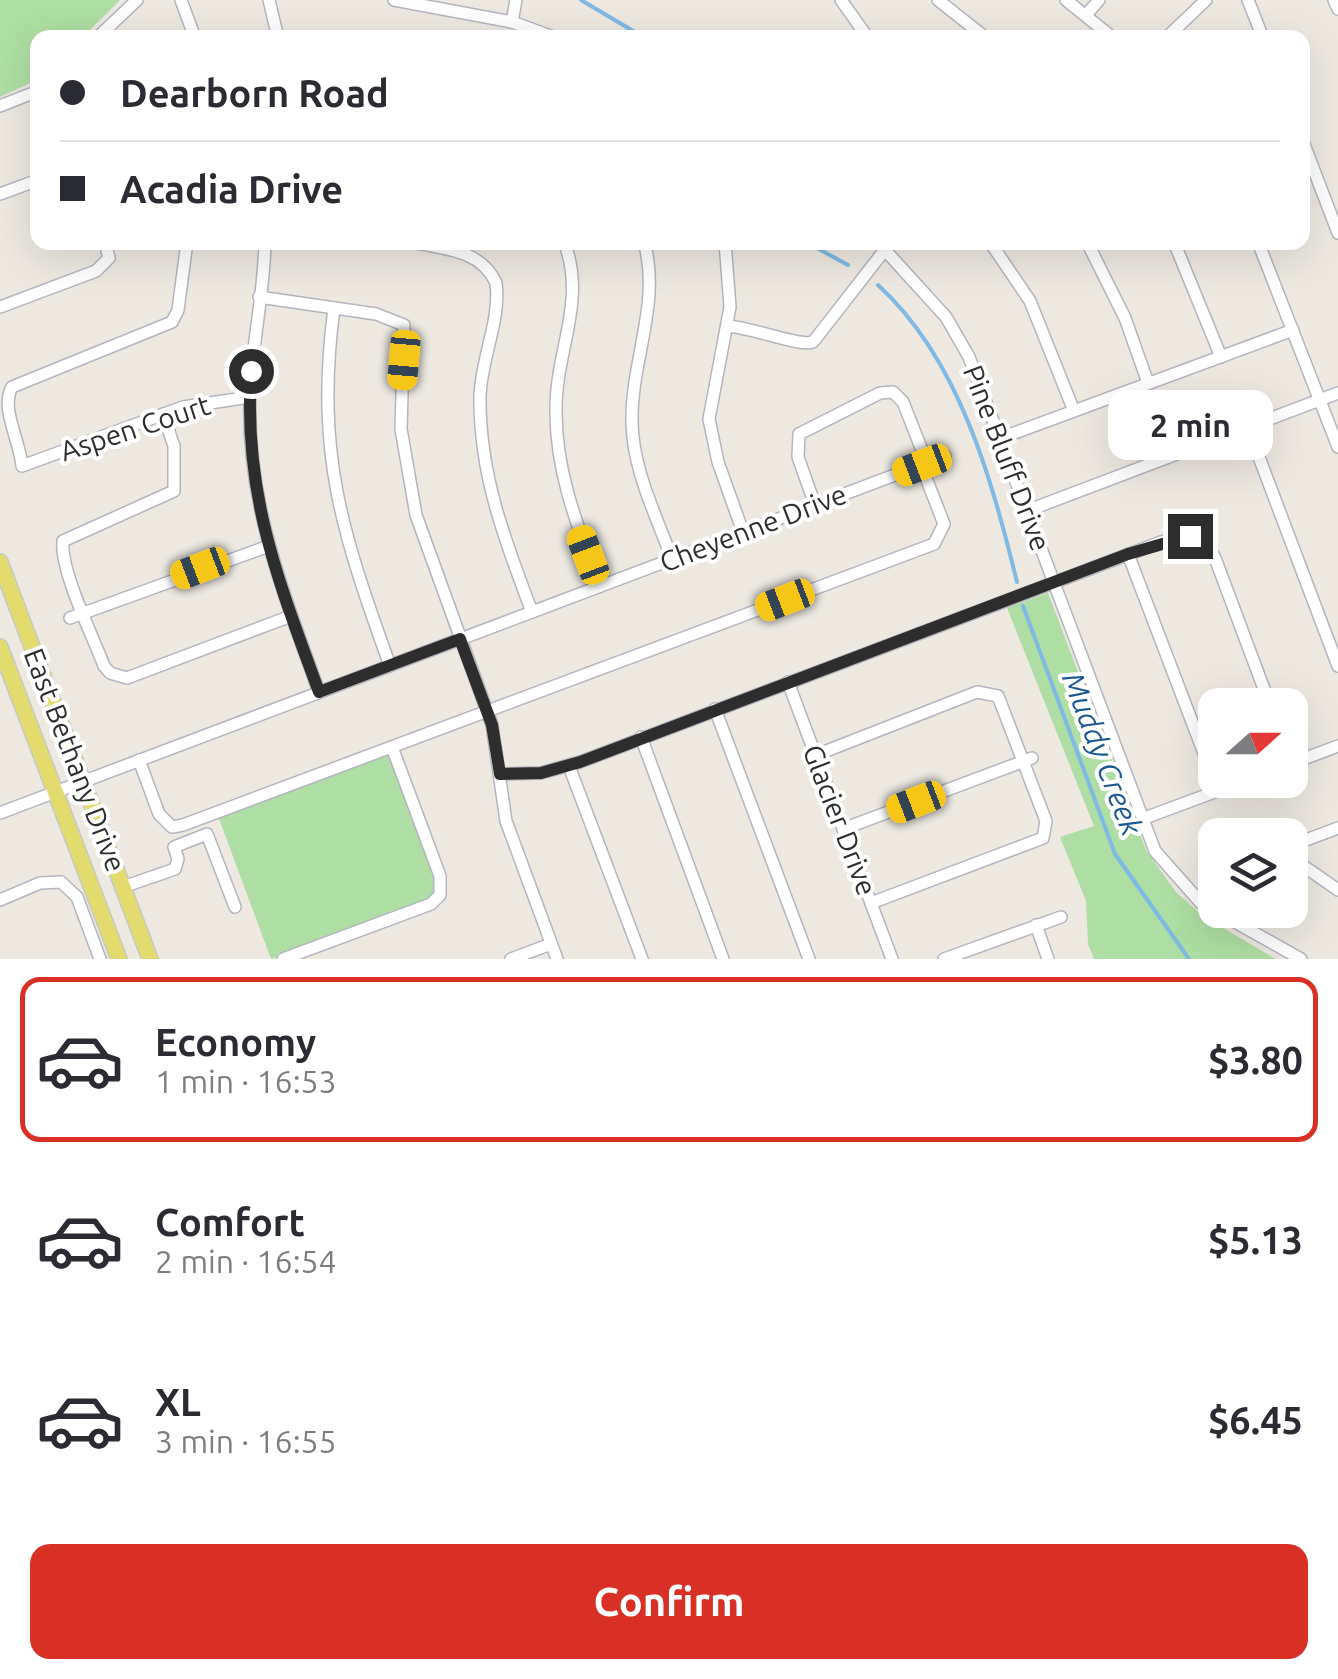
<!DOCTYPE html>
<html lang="en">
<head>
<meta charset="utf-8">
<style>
	body { margin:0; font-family:Ubuntu,sans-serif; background:#f2f2f3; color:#2b2b33; height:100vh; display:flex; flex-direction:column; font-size:38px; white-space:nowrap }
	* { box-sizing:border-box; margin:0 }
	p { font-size:32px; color:#7c7c81 }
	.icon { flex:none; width:55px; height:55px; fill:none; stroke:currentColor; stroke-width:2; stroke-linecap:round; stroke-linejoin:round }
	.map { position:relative; height:959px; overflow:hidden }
	.details { display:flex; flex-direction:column; background:#fff; flex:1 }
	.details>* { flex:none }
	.banner { position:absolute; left:30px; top:30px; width:1280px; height:220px; border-radius:20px; box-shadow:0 10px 40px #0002; display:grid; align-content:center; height:220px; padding:0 30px; background:#fff }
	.needle { width:65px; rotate:69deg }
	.buttons { position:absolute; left:1198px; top:688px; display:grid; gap:20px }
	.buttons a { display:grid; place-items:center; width:110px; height:110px; border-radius:20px; background:#fff; box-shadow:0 10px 40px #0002; font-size:50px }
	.end { position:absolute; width:45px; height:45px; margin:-22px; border:12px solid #2d2d2d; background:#fff; box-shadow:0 0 0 5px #fff }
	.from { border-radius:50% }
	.bubble { position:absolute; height:70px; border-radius:20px; background:#fff; box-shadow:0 10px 40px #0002; font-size:32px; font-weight:700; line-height:70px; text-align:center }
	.car { position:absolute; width:30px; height:60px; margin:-30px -15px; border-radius:12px; box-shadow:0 0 8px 2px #0007; background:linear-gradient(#f5c518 24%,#345 0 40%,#f5c518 0 76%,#345 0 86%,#f5c518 0) }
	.banner b { display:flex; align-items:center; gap:35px; height:95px; font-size:38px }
	.banner b+b { border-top:2px solid #e1e1e2 }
	.banner i { width:25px; height:25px; background:#2b2b33 }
	ul { padding:18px 0 0; list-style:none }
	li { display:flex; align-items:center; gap:30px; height:165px; margin:0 20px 15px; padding:0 10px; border:5px solid transparent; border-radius:20px }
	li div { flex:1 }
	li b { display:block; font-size:38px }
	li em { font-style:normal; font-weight:700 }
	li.active { border-color:#d93025 }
	li>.icon { width:90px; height:90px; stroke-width:1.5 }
	.button { display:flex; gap:20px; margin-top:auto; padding:20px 30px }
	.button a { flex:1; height:115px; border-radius:20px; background:#d93025; color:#fff; font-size:40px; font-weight:700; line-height:115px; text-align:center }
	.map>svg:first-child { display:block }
</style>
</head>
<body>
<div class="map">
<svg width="1338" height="959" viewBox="0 0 1338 959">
	<rect width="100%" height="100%" fill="#ede9e1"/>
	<g fill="#aedea3">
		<path d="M0 0H120L83 37 38 38 37 80 0 97Z"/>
		<path d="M1048 593 1146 850 1176 892 1203 916 1276 959H1094L1088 944 1086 901 1060 837 1094 826 1007 608Z"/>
		<path d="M391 752 443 895 271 959 218 816Z"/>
	</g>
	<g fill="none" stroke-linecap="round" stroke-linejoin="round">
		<g stroke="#7fb9e4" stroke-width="4">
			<path d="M581 0 645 38"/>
			<path d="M806 242 848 265"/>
			<path d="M878 285C959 359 991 477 1017 582"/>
			<path d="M1023 606 1115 854 1189 959"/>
		</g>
		<g stroke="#b4b4bf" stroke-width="14">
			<g id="minor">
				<path d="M181 0 195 38"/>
				<path d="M269 0 278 38"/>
				<path d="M394 0 512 22 556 38"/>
				<path d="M841 0 868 38"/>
				<path d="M938 0 986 38"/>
				<path d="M1066 0 1113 38"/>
				<path d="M1248 0 1263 38"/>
				<path d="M1334 0 1338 9"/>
				<path d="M1086 15 1099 0"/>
				<path d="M512 22 516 0"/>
				<path d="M97 38 137 0"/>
				<path d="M1166 38 1206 0"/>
				<path d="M0 106 38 91"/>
				<path d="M1302 139 1338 233"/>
				<path d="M0 194 38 180"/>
				<path d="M187 242 178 310 172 322 12 387C0 408 20 441 22 466L183 407 250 397"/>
				<path d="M265 242C264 294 252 344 250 395 246 502 284 594 319 692"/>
				<path d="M410 242C443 249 481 249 496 283 501 319 481 359 480 396 479 473 505 541 532 612"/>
				<path d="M564 242C587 300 556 350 556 408 555 471 578 528 600 586"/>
				<path d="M644 242C661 301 632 359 632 418 631 466 656 515 672 559"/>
				<path d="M725 242 730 307 709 419 718 462 743 532"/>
				<path d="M990 242 1030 301 1074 411"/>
				<path d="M1087 242 1125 318 1148 383"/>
				<path d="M1174 242 1221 357"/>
				<path d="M1258 242 1338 447"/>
				<path d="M885 250 946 317 969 357 1155 851 1201 903 1301 959"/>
				<path d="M259 297 376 314 404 325 401 429 416 515 492 725 506 821 557 959"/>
				<path d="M0 307 96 271 109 258 105 242"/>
				<path d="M334 308C315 453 342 532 390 666"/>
				<path d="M727 326C751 327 800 347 813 342L891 242"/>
				<path d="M163 414 174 446V491L63 541C60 571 93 636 104 666L110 673 127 678 291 616"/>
				<path d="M1248 428 1338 666"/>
				<path d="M1001 438 1293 330"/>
				<path d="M815 505 798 457 799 434 880 393 893 392 903 402 927 463"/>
				<path d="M1029 510 1338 393"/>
				<path d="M1128 554 1218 790"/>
				<path d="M70 618 266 547"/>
				<path d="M788 682 892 959"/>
				<path d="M715 709 809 959"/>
				<path d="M641 737 723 959"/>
				<path d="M816 755 977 692 998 696 1046 821 1043 838 871 903"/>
				<path d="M139 760 159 814 172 827 183 825 934 544 944 524 921 465"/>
				<path d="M1290 764 1338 746"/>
				<path d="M569 766 642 959"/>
				<path d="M500 774 541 773 580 762 1161 542C1187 535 1201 531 1215 558L1270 705"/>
				<path d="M0 813 945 456"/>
				<path d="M1142 819 1247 780"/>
				<path d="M1338 828 1290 846 1292 858 1338 890"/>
				<path d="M843 829 1032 758"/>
				<path d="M123 887 175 869 178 859 174 847 207 834 235 907"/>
				<path d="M0 900 40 883 61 882 77 897 100 959"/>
				<path d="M1036 925 1048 959"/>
				<path d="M283 959 431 904 440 895V876L392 747"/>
				<path d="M511 959 551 944"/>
				<path d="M944 959 1061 917"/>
			</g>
		</g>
		<g stroke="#c8c8c8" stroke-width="18">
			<g id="major">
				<path d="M0 562 150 959"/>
				<path d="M0 647 119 959"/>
			</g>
		</g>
		<use href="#minor" stroke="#fff" stroke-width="11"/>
		<use href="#major" stroke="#e4db6e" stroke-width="15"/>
	</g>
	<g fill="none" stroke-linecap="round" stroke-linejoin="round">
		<path stroke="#2d2d2d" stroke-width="12" d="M251 371C243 494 278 580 319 692L460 639 492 725 500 774 541 773 580 762 1128 554 1190 536"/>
	</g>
	<g text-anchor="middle" stroke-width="8" stroke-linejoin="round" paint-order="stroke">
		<g font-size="28" fill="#2d2d2d" stroke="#fff">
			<text transform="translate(135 428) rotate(-18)" y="10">Aspen Court</text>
			<text transform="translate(1007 458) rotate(69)" y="10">Pine Bluff Drive</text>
			<text transform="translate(753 528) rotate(-21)" y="10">Cheyenne Drive</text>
			<text transform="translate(75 760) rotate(69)" y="10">East Bethany Drive</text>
			<text transform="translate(840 820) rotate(69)" y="10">Glacier Drive</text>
		</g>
		<g font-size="30" font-style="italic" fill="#1b5793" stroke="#fff">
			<text transform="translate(1102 754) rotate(69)" y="10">Muddy Creek</text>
		</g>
	</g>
</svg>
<div class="buttons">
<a><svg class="needle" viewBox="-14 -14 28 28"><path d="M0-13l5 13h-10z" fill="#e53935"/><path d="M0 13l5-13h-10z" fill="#7c7c81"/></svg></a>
<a><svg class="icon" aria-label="layers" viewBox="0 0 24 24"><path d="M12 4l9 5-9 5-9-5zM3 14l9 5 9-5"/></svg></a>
</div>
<i class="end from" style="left:251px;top:371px"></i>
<i class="end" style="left:1190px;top:536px"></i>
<div class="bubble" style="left:1108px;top:390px;width:165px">2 min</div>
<i class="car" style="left:404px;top:360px;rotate:185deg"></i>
<i class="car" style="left:922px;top:465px;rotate:249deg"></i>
<i class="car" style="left:588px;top:555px;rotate:339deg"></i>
<i class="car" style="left:200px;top:568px;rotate:249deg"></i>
<i class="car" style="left:785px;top:600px;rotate:249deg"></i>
<i class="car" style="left:916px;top:802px;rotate:249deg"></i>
<div class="banner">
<b><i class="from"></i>Dearborn Road</b>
<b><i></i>Acadia Drive</b>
</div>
</div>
<section class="details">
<ul>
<li class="active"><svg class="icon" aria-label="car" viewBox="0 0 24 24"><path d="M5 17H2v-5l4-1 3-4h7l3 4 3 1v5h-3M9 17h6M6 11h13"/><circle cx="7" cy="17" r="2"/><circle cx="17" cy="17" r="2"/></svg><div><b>Economy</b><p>1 min · 16:53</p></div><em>$3.80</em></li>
<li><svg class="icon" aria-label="car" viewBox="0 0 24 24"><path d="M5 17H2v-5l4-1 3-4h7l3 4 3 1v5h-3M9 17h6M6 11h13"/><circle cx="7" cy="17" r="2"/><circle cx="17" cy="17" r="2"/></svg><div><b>Comfort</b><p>2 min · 16:54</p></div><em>$5.13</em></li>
<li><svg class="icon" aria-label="car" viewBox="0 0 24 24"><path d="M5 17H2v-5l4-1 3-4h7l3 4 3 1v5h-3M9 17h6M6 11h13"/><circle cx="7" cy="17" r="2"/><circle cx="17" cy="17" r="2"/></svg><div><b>XL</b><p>3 min · 16:55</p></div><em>$6.45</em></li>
</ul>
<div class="button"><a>Confirm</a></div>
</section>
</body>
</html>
